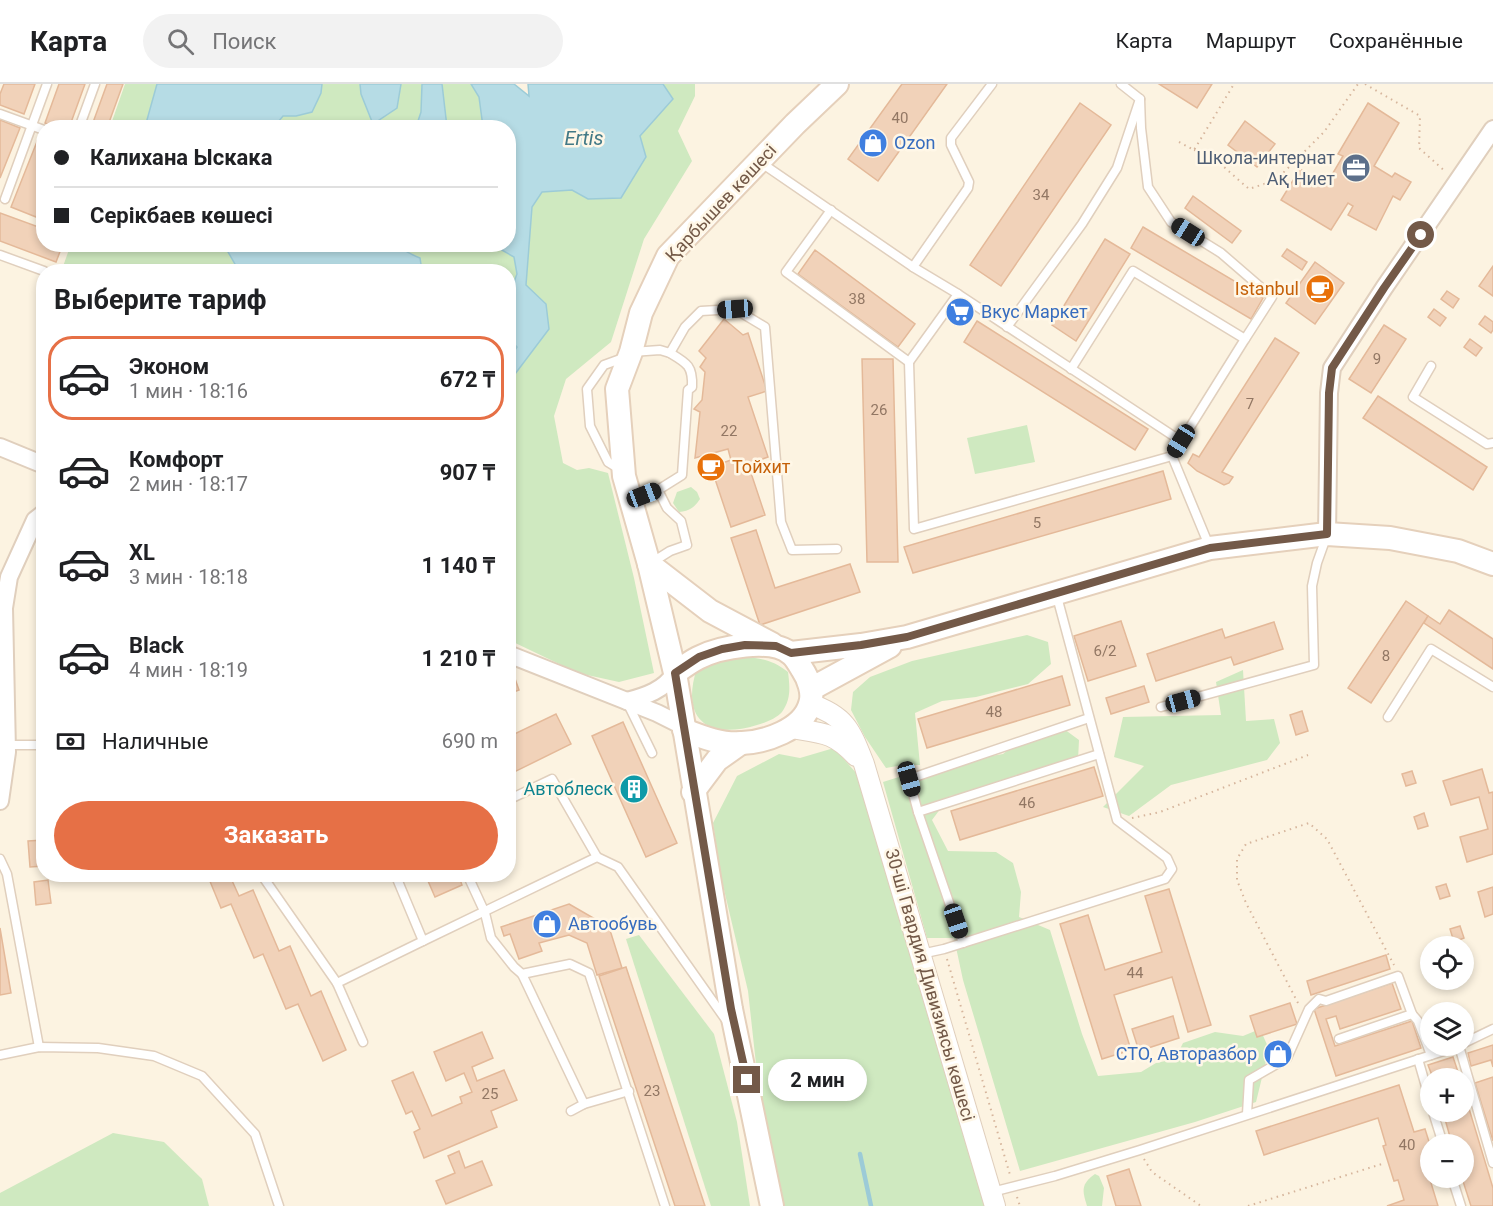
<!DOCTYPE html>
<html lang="ru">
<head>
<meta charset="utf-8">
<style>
	body { margin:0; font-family:Roboto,sans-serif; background:#f2f2f2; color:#202124; height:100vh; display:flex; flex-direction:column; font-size:22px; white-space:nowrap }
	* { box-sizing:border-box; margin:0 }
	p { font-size:20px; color:#757577 }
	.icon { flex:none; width:33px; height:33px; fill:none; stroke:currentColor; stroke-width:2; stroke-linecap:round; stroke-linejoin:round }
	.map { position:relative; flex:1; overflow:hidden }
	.details { position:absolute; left:36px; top:180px; width:480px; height:618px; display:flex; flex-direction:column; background:#fff; border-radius:24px; box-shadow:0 3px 9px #0003 }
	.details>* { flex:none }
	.guide { position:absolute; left:36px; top:36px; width:480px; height:132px; border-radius:24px; box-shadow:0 3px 9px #0003; display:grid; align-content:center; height:132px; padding:0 18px; background:#fff }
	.controls { position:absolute; left:1420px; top:852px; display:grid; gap:12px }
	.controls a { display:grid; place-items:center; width:54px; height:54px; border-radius:50%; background:#fff; box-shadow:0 3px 9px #0003; font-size:30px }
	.end { position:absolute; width:27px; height:27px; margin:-14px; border:8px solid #735948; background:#fff; box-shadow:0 0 0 3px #fff }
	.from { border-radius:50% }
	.bubble { position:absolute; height:42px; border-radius:21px; background:#fff; box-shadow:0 3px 9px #0003; font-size:20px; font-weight:700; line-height:42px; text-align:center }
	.car { position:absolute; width:18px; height:36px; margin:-18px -9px; border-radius:8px; box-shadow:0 0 4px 2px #0007; background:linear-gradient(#222 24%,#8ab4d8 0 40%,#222 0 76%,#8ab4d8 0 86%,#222 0) }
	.guide b { display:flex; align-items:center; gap:21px; height:57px; font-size:22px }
	.guide b+b { border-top:2px solid #e0e0e0 }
	.guide i { width:15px; height:15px; background:#202124 }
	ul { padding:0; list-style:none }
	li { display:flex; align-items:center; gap:18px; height:84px; margin:0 12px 9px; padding:0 6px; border:3px solid transparent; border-radius:24px }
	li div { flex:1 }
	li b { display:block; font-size:22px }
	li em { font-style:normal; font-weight:700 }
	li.active { border-color:#e67046 }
	li>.icon { width:54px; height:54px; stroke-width:1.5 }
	h2 { padding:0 18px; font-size:27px; line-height:72px }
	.pay { display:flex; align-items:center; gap:15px; height:66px; padding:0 18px; font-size:22px }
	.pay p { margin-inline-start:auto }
	.cta { display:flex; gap:12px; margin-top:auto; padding:12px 18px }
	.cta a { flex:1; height:69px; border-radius:36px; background:#e67046; color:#fff; font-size:24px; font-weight:700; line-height:69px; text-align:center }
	header { display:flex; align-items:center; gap:36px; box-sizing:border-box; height:84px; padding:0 30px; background:#fff; border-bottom:2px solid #e0e0e0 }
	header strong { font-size:28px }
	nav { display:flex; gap:33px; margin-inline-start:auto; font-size:21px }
	.search { width:420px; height:54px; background:#f2f2f2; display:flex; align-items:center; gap:15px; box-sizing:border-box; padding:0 21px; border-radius:33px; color:#757577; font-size:22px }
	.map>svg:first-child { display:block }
</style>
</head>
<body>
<header>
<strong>Карта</strong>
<div class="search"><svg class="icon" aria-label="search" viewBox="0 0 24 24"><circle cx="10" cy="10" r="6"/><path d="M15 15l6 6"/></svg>Поиск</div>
<nav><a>Карта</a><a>Маршрут</a><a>Сохранённые</a></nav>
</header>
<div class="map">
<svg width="1493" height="1122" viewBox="0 0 1493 1122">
	<rect width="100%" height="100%" fill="#fcf3e1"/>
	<g fill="#cfe9c0">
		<path d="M125 0H157L145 43H110Z"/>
		<path d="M322 0H360L361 10 397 24 401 0H422L421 28 416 43 274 44 283 32H296L321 9Z"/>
		<path d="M442 0H471L479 13 483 43H447Z"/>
		<path d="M663 0H695V12L678 47 692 77 644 155 611 258 566 295 554 332 563 379 577 386 589 384 608 389 634 494 654 589 619 598 578 589 509 556V298L546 220 526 201 532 123 542 108 572 106 588 115 640 52 673 15Z"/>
		<path d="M71 160 224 161 239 187 61 188Z"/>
		<path d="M396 161H493L514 173 517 190 509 211 508 188 422 187 419 174 405 168Z"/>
		<path d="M1027 341 1035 378 975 390 967 354Z"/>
		<path d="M691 403 697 408 700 415C694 424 689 427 679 428L673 419 677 408Z"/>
		<path d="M1027 551 1048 558 1051 580 1028 600 976 613 942 617 915 629 920 681H903L886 684 865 653 851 626 853 608 870 593 912 577Z"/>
		<path d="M724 573C750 574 767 571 788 588 790 604 791 615 782 628 777 634 765 639 757 641 708 656 680 636 697 584Z"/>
		<path d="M1243 586 1246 637 1274 635 1280 659 1267 676 1171 701 1129 732 1103 723 1144 682 1114 673 1123 633 1221 631 1216 598Z"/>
		<path d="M1064 645 1079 656 1078 676 1019 700 950 712 932 736 948 767 996 768 1013 779 1021 808 1019 833 1050 846 1082 950 1098 992 1141 988 1156 979 1175 975 1183 959 1215 948 1243 952 1260 945 1269 965 1256 1018 1195 1038 1020 1087 963 896 954 854H927L883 698 937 681 1003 670 1030 649Z"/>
		<path d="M834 664 858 691 986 1122H783L757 989 748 907 721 793 713 739 737 692 779 670 800 674Z"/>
		<path d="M639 851 714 950 737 1038 750 1122H711L626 855Z"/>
		<path d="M113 1049 164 1058 202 1095 209 1122H0V1109Z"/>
		<path d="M1095 1090 1099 1092 1104 1104 1102 1122H1087C1082 1106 1081 1100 1095 1090Z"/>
	</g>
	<g fill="#b6dce5" stroke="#9ccbd7" stroke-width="1.5">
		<path d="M157 0H322L321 9 312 28 296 32H283L274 43H145Z"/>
		<path d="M360 0H401L397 24 373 40 361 10Z"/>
		<path d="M422 0H442L447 43H416L421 28Z"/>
		<path d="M471 0H514L529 12 528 0H663L673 15 640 52 646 73 621 114 588 115 572 106 542 108 532 123 526 201 546 220 549 245 509 298V275L517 263 508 253 509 211 517 190 514 173 493 161 508 160V44L483 43 479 13Z"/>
		<path d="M356 160 372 167C401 156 394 164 420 174L422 187H239L224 161Z"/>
	</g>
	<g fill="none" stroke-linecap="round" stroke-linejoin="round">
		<path stroke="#9ccbd7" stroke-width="4.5" d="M860 1070 871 1122"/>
	</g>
	<g fill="#f1d2b9" stroke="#e4b999" stroke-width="1.5">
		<path d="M4 0H35L24 30 0 21V10Z"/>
		<path d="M59 0H85L69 44H58L45 39Z"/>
		<path d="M107 0H123L107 44H91Z"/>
		<path d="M902 0H947L878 97 848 75Z"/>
		<path d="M1159 0H1212L1197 24Z"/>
		<path d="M1080 19 1111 41 1001 202 970 181Z"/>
		<path d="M1368 19 1399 39 1374 82 1392 93 1395 89 1411 98 1400 116 1393 112 1376 146 1348 131 1353 122 1348 119 1331 146 1281 116 1300 85 1326 101 1343 72 1338 70Z"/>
		<path d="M0 36 20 44 0 94Z"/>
		<path d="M1245 37 1275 60 1257 83 1228 61Z"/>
		<path d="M40 50 44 52V115L36 133 11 123Z"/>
		<path d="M1193 112 1241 147 1232 159 1185 124Z"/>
		<path d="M0 129 44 145V160H63L56 178 0 157Z"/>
		<path d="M1143 143 1263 214 1251 235 1131 164Z"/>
		<path d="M1105 155 1130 170 1076 257 1052 241Z"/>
		<path d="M1287 165 1307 178 1302 186 1282 172Z"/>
		<path d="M815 166 915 240 898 263 798 190Z"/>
		<path d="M1315 178 1344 199 1315 240 1286 219Z"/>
		<path d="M1493 182V212L1479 202Z"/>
		<path d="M1447 207 1459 215 1453 224 1441 215Z"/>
		<path d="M959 218 970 225 962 239 950 232Z"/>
		<path d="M1434 225 1446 234 1440 242 1428 233Z"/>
		<path d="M1485 232 1493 238V246L1491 249 1479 240Z"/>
		<path d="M724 235 743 251 748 249 767 307 748 313 768 373 748 380 765 431 731 443 711 383 731 376 728 365 695 374 700 328 694 325 702 316 705 288 700 283 706 274 699 267Z"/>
		<path d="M977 237 1148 345 1135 366 964 258Z"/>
		<path d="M1384 241 1406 255 1371 309 1349 295Z"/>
		<path d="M1275 254 1299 269 1222 388 1233 393 1229 399 1224 401 1197 387 1188 379 1193 370 1199 373Z"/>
		<path d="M1470 255 1482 264 1476 272 1464 263Z"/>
		<path d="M862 275H893L898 478H867Z"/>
		<path d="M1378 312 1487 383 1473 406 1363 334Z"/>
		<path d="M1163 387 1171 415 913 489 904 463Z"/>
		<path d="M756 446 775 504 850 480 860 508 760 541 731 454Z"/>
		<path d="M1406 517 1428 532 1371 619 1348 604Z"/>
		<path d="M1449 526 1493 555V585L1424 539 1428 532 1440 540Z"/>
		<path d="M1121 537 1136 582 1088 597 1074 552Z"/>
		<path d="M1274 538 1283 565 1234 581 1231 573 1156 597 1147 570 1222 545 1225 554Z"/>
		<path d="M513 589 519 606 508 610V590Z"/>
		<path d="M1062 592 1070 621 927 664 918 635Z"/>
		<path d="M1144 602 1149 618 1111 630 1106 614Z"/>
		<path d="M1302 627 1308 647 1296 651 1290 631Z"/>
		<path d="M556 630 571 660 508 691V653Z"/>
		<path d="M623 638 677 759 646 773 592 652Z"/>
		<path d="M1094 683 1103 712 960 756 951 727Z"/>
		<path d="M1482 685 1489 709 1493 708V770L1467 778 1460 753 1488 745 1479 713 1451 721 1443 697Z"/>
		<path d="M1412 687 1416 699 1406 702 1402 690Z"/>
		<path d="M1424 729 1428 742 1418 745 1414 733Z"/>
		<path d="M44 756V782L30 783 28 757Z"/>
		<path d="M207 790H229L239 812 253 806 279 867 290 862 311 912 321 907 346 966 323 977 298 920 286 925 263 870 254 874 231 820 221 824Z"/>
		<path d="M425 790H458L462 801 435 813Z"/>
		<path d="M48 796 51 819 36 821 34 798Z"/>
		<path d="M1446 800 1450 812 1440 815 1436 803Z"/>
		<path d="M1493 803V830L1485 833 1478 808Z"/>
		<path d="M1169 805 1211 941 1188 948 1172 893 1114 911 1131 966 1102 975 1060 840 1088 831 1105 886 1162 868 1145 812Z"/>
		<path d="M569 820 609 843 622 884 597 891 587 859 569 851 539 859 542 867 519 875 510 850 504 852 501 843Z"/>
		<path d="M1460 842 1464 854 1454 858 1450 845Z"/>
		<path d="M0 844 11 909 0 911Z"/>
		<path d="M1386 871 1390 885 1311 911 1307 897Z"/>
		<path d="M626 883 705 1122H675L599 892Z"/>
		<path d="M1392 899 1401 925 1340 945 1336 932 1326 935 1335 962 1412 937 1421 964 1336 992 1314 925Z"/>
		<path d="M1290 919 1297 940 1257 953 1250 932Z"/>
		<path d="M1173 932 1179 954 1139 967 1132 945Z"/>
		<path d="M482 948 493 974 472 983 477 997 504 986 517 1016 491 1027 497 1043 424 1074 414 1048 420 1045 412 1027 406 1030 392 997 413 988 432 1032 462 1019 460 1013 472 1008 464 989 446 997 434 968Z"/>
		<path d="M1493 961V983L1491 976 1471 982 1468 969Z"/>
		<path d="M1453 973 1460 994H1433L1428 981Z"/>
		<path d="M1493 993V1057L1475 999Z"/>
		<path d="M1399 1001 1414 1048 1425 1045 1431 1064V1088L1428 1089 1438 1122H1387L1404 1116 1398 1096 1394 1097 1383 1062 1386 1061 1378 1034 1264 1071 1256 1047Z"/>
		<path d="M1464 1008 1493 1104V1122H1471L1462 1094H1464V1060H1452L1443 1028H1464Z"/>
		<path d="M459 1067 465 1084 482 1077 492 1101 446 1120 436 1097 455 1089 448 1072Z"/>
		<path d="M1129 1085 1141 1122H1116L1107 1092Z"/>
	</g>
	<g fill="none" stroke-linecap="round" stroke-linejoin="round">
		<g stroke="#e0cfbd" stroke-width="11">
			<g id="service">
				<path d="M1140 15 1141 44 1148 103 1171 138 1221 169 1272 213 1245 255"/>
				<path d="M0 30 44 46"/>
				<path d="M79 44 95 0"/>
				<path d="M760 78 913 183 958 210 1181 357"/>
				<path d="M5 115 47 0"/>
				<path d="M831 126 786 188 909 278 958 210"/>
				<path d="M0 171 44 187"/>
				<path d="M913 183 968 104 969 98 951 61V54L992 0"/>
				<path d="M1007 243 1082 140 1117 84 1140 15 1121 0"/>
				<path d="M632 268 660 266 670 269 685 243 701 227 735 225 765 243 781 438 792 466 837 465"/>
				<path d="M909 278 914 445 1172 372 1210 464"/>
				<path d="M1431 282 1413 313 1487 360 1493 359"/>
				<path d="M1071 285 1133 187 1245 255 1172 372"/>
				<path d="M621 386 608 378 590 342 587 305 604 281 626 273"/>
				<path d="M632 416 658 406 682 391 688 306 692 303C693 282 687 279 670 269"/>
				<path d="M651 479 670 467 687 461 681 437 667 424 658 406"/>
				<path d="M627 618 652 669"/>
				<path d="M1161 623 1314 581 1312 502 1317 479 1327 451"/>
				<path d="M1388 633 1431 565 1493 603"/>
				<path d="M7 661H44"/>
				<path d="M508 716 552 695 597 773"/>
				<path d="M918 728 909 695 1089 634"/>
				<path d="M0 775 7 790 39 963"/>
				<path d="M261 790 337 899"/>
				<path d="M395 790 423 857 597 773 618 783 726 936"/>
				<path d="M467 790 485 829 491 854 514 883 522 890 570 880 589 889 665 1122"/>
				<path d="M963 859 918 728 1099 670"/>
				<path d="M921 870 944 865 1165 795 1172 785 1167 774 1117 736 1056 509"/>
				<path d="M522 890 584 1020"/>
				<path d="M1412 930 1418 937 1431 971"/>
				<path d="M363 958 337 899 423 857"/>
				<path d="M1464 959 1493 945"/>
				<path d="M1459 962 1493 1079"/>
				<path d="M0 971 39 963 98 964 154 972 202 992 255 1050 279 1122"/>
				<path d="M1418 975 1431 1020"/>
				<path d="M571 1027 584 1020 629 1007"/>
				<path d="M1433 1028 1443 1060"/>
				<path d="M1247 1030 1249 996 1287 974 1309 925 1319 915 1326 917 1398 892 1412 930 1339 955"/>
				<path d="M1452 1094 1461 1122"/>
				<path d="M992 1108 1055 1092 1140 1066 1459 962"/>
			</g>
		</g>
		<g stroke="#e0cfbd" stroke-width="20">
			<g id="minor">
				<path d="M0 363 44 381"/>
				<path d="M1327 450 1329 309 1332 284 1384 204 1493 45"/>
				<path d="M508 570 657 629 683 642"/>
				<path d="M627 617C646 612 664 606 675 589"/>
				<path d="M0 717 7 668 4 524 9 493 35 436 44 429"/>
			</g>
		</g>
		<g stroke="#e0cfbd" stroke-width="22">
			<g id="tertiary">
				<path d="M810 620C846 632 851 647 864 680L995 1122"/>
				<path d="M791 644C822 649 834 648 856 672"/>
			</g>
		</g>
		<g stroke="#e5d0bb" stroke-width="26">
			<g id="secondary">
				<path d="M649 480 710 527 772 560"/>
				<path d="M791 569 861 561 907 553 1210 464 1327 450 1390 454 1458 467 1493 480"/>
				<path d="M675 589C682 584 690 578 698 574 719 563 772 553 791 570 795 573 799 580 802 585 808 594 814 609 810 620 803 646 765 658 742 659 722 661 702 653 684 646"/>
				<path d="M811 605 890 562"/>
				<path d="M693 708 717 676 741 659"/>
				<path d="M772 1122 731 925 675 589 649 480 624 392 617 305 631 268 641 229 668 172 795 40 837 0"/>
			</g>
		</g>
		<g stroke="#d6b59c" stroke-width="2" stroke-dasharray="1.5 4.5" stroke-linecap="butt">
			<path d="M1365 0 1420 32 1419 64 1446 88"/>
			<path d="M1179 58 1194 66 1234 0"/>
			<path d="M1194 66 1208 69 1249 105 1276 96 1324 48 1358 0"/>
			<path d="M1132 734 1160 728 1308 671"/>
			<path d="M947 875 1010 1091"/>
			<path d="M1298 919 1246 819 1237 796V775L1246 760 1309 739 1327 755 1394 881"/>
			<path d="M1144 1075 1152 1088 1201 1122"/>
			<path d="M1017 1113 1020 1122"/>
			<path d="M1248 1122 1385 1079"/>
		</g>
		<use href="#service" stroke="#fff" stroke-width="8"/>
		<use href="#minor" stroke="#fff" stroke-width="16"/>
		<use href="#tertiary" stroke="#fff" stroke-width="20"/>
		<use href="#secondary" stroke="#fff" stroke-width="22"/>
	</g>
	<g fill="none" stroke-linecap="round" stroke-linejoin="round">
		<path stroke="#735948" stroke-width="8" d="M747 996 731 925 675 589 699 573 722 565 745 561 776 562 791 569 861 561 907 553 1210 464 1327 450 1329 309 1332 284 1384 204 1421 151"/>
	</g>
	<defs>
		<g id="shop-disc" transform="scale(1.5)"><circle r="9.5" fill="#3f7fe0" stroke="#fff7e7"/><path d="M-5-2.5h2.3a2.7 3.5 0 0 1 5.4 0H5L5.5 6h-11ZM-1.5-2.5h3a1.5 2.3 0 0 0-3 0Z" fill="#fff"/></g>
		<g id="office-disc" transform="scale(1.5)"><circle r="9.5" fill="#5c6f8a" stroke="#fff7e7"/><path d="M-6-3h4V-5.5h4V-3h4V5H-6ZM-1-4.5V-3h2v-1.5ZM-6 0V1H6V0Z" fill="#fff"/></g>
		<g id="cafe-disc" transform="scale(1.5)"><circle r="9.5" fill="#e8710a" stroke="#fff7e7"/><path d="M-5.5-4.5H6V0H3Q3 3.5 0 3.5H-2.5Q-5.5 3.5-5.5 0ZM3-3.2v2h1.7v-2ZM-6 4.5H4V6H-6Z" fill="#fff"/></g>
		<g id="supermarket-disc" transform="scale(1.5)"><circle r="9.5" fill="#3f7fe0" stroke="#fff7e7"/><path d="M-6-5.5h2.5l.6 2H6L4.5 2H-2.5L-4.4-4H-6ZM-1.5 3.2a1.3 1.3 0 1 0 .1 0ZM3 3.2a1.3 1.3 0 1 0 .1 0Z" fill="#fff"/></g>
		<g id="building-disc" transform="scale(1.5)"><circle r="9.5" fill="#0f9aa8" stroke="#fff7e7"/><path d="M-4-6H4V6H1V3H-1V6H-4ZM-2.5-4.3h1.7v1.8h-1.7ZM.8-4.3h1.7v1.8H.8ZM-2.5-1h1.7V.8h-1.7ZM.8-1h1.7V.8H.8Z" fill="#fff"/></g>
	</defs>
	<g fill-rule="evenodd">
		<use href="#shop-disc" x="873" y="59"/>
		<use href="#office-disc" x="1356" y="84"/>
		<use href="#cafe-disc" x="1320" y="205"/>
		<use href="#supermarket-disc" x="960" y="228"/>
		<use href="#cafe-disc" x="711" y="383"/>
		<use href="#building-disc" x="634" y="705"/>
		<use href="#shop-disc" x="547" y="840"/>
		<use href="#shop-disc" x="1278" y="970"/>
	</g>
	<g text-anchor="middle" stroke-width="5" stroke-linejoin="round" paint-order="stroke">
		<g font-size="15" fill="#927764">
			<text x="900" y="39">40</text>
			<text x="1041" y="116">34</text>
			<text x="857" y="220">38</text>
			<text x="1377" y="280">9</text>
			<text x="1250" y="325">7</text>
			<text x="879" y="331">26</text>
			<text x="729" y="352">22</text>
			<text x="1037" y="444">5</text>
			<text x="1105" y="572">6/2</text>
			<text x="1386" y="577">8</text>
			<text x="994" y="633">48</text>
			<text x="1027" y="724">46</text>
			<text x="1135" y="894">44</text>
			<text x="652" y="1012">23</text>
			<text x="490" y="1015">25</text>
			<text x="1407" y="1066">40</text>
		</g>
		<g font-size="18" fill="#366cbe" stroke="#fff7e7" text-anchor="start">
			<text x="894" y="65">Ozon</text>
			<text x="981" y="234">Вкус Маркет</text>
			<text x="568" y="846">Автообувь</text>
			<text x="1257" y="976" text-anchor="end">СТО, Авторазбор</text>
		</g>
		<g font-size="18" fill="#4e5e75" stroke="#fff7e7" text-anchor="end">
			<text x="1335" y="80">Школа-интернат<tspan x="1335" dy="21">Ақ Ниет</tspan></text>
		</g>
		<g font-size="18" fill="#735948" stroke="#fff7e7">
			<text transform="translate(721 119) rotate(-47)" y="6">Қарбышев көшесі</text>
			<text transform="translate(930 901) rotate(74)" y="6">30-ші Гвардия Дивизиясы көшесі</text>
		</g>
		<g font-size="18" fill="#c56008" stroke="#fff7e7" text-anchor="end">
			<text x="1299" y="211">Istanbul</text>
			<text x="732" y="389" text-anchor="start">Тойхит</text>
		</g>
		<g font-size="18" fill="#0d838f" stroke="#fff7e7" text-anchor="end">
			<text x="613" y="711">Автоблеск</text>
		</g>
		<g font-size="20" font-style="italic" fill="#427986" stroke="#fff7e7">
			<text x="584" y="61">Ertis</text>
		</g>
	</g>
</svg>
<div class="controls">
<a><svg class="icon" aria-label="locate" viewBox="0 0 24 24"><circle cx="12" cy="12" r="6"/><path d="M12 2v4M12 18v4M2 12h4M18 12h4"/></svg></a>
<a><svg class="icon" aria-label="layers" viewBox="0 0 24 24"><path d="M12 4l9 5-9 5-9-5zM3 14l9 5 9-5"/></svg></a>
<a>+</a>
<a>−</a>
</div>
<i class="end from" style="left:1421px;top:151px"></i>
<i class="end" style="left:747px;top:996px"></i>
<div class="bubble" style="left:768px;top:975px;width:99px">2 мин</div>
<i class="car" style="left:1188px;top:148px;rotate:302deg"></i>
<i class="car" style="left:735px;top:225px;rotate:266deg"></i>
<i class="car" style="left:1181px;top:357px;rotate:212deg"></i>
<i class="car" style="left:644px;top:411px;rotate:69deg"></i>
<i class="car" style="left:1183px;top:617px;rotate:75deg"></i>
<i class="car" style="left:909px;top:695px;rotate:164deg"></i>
<i class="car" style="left:956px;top:837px;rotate:161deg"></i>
<div class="guide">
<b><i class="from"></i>Калихана Ыскака</b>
<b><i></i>Серікбаев көшесі</b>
</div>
<section class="details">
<h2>Выберите тариф</h2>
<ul>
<li class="active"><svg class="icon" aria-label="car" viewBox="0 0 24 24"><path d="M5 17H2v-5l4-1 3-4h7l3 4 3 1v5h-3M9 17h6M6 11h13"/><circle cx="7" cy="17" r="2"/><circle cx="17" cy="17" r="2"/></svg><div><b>Эконом</b><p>1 мин · 18:16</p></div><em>672 ₸</em></li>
<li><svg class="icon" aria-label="car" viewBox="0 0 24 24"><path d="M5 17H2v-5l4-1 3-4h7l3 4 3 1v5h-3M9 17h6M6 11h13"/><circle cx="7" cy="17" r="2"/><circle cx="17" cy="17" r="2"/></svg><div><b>Комфорт</b><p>2 мин · 18:17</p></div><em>907 ₸</em></li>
<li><svg class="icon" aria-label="car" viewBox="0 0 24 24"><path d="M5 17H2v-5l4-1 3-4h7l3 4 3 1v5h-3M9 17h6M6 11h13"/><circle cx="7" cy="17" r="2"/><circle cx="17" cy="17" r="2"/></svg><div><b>XL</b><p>3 мин · 18:18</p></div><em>1 140 ₸</em></li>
<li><svg class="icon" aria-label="car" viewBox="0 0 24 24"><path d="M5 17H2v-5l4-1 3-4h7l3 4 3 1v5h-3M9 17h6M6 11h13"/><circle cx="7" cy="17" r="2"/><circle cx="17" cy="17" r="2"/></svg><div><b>Black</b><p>4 мин · 18:19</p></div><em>1 210 ₸</em></li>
</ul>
<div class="pay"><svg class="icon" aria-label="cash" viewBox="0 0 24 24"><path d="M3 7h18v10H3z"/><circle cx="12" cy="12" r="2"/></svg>Наличные<p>690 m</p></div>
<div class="cta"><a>Заказать</a></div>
</section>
</div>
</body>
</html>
